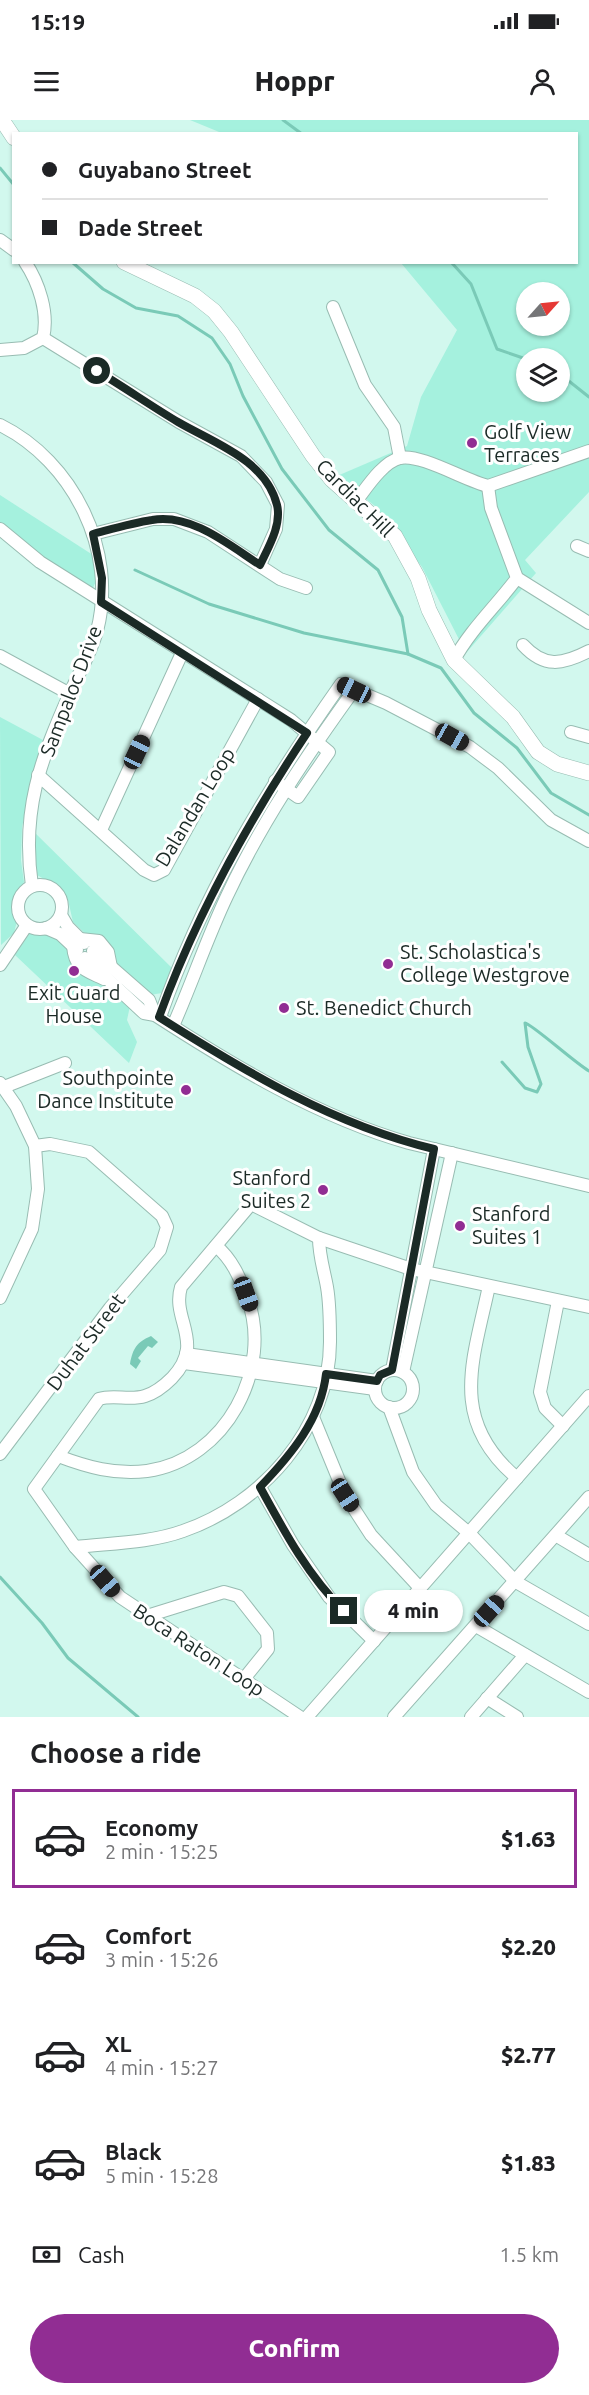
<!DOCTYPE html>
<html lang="en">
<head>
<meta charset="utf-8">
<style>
	body { margin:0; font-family:Ubuntu,sans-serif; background:#f6f6f6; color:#202124; height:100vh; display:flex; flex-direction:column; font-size:22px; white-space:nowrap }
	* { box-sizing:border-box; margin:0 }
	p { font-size:20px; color:#757577 }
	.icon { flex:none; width:33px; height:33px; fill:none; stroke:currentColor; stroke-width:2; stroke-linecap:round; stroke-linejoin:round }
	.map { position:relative; height:1597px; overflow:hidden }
	.panel { display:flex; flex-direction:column; background:#fff; flex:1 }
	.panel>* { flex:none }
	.banner { position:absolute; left:12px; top:12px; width:566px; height:132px; border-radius:0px; box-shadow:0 2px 4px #0004; display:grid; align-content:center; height:132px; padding:0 30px; background:#fff }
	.needle { width:39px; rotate:63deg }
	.fabs { position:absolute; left:516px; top:162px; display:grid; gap:12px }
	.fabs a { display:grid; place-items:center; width:54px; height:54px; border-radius:50%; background:#fff; box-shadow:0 2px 4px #0004; font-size:30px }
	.end { position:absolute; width:27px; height:27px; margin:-14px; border:8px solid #1b2a26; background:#fff; box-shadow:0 0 0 3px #fff }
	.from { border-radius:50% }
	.bubble { position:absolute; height:42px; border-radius:21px; background:#fff; box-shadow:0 2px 4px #0004; font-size:20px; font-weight:800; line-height:42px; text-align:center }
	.car { position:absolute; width:18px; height:36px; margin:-18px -9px; border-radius:8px; box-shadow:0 0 4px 2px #0007; background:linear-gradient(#222 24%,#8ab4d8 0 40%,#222 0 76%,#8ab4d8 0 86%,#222 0) }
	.banner b { display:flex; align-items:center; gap:21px; height:57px; font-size:22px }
	.banner b+b { border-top:2px solid #e0e0e0 }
	.banner i { width:15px; height:15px; background:#202124 }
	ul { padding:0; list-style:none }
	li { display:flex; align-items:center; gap:18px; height:99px; margin:0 12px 9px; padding:0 18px; border:3px solid transparent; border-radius:0px }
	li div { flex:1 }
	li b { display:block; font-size:22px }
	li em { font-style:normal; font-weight:800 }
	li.selected { border-color:#912d93 }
	li>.icon { width:54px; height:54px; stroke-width:1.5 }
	h2 { padding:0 30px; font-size:27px; line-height:72px }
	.pay { display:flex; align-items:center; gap:15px; height:66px; padding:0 30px; font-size:22px }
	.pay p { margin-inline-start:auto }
	.cta { display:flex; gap:12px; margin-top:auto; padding:12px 30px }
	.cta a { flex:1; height:69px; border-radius:36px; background:#912d93; color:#fff; font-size:24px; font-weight:800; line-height:69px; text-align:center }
	.status { display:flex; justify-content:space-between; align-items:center; height:42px; padding:0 30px; background:#fff; direction:ltr }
	.status svg { height:16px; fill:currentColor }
	header { display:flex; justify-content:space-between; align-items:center; height:78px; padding:0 30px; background:#fff; font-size:27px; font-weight:800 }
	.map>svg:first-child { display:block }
</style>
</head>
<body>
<div class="status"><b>15:19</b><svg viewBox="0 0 49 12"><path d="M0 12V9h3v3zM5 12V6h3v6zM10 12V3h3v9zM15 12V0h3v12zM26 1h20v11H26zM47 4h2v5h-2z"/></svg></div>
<header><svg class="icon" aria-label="menu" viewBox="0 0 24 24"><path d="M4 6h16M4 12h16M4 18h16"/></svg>Hoppr<svg class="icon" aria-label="person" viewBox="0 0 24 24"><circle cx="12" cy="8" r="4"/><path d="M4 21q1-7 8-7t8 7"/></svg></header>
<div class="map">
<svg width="589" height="1597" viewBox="0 0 589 1597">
	<rect width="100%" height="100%" fill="#d2f8ee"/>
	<g fill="#a5f1de" fill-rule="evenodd">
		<path d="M190 0H589V372L525 440 536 453 466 533 422 447 375 386 337 356 407 326 421 277 457 210 401 143 576 142V14H224ZM526 172H560V206H526ZM526 238H560V272H526Z"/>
		<path d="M0 375 96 437 98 457 91 472 0 406Z"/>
		<path d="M0 597 43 620 36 641 22 707 21 740 24 762 17 776 15 792 17 801 14 813 1 825Z"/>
		<path d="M31 709 173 849 162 873 150 875 73 802 68 780 63 770 37 755Z"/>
		<path d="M50 812 130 886 127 900 137 922 129 943 15 835 30 813Z"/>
	</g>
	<path fill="#7acab7" d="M151 1216 158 1222 152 1228 148 1226 138 1238 141 1241 136 1249 130 1244C133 1228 137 1222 151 1216Z"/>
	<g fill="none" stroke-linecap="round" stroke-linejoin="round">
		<g stroke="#7acab7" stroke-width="3">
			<path d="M283 0 302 14"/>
			<path d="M0 48 14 65"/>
			<path d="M72 142 103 169 136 188 178 196 212 218 230 244 243 276 282 349 329 410 378 450 402 497 408 534"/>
			<path d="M451 142 471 164 497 229 526 239"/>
			<path d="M560 254 589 277"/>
			<path d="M135 450 209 484 304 513 408 534 441 548 474 593 517 628 551 673 589 695"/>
			<path d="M502 942 525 968 537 972 541 964 528 927 525 903C532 904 575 943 589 951"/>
			<path d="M0 1457 42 1503 68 1538 138 1597"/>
		</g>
		<g stroke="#98bcb2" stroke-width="14">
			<g id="minor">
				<path d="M0 120 14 130"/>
				<path d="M333 187 365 265 394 307 400 338"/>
				<path d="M43 218 179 302 241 336 266 362 278 385 276 409 260 445"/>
				<path d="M0 230 24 228 43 218C49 193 39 163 25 142"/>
				<path d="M0 305C73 341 118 431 97 511 91 533 79 553 70 573 40 641 21 691 32 766"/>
				<path d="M357 380C367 367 383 342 400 338 420 333 466 361 488 366L589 331"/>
				<path d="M0 409 40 442 291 600 329 632 298 677 275 661"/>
				<path d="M93 414 153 399H174L208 412 280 459 306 468"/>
				<path d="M577 426 589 431"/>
				<path d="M517 458 589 503"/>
				<path d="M523 525C544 548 562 545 589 531"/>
				<path d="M0 536 70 574"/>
				<path d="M454 540C470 510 496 486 517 458L491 388 488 366"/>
				<path d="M571 612 589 617"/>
				<path d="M38 655 144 750 154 755 164 750 258 579"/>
				<path d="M101 710 182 533"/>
				<circle cx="40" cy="787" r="22"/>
				<path d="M61 795 68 807 84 823"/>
				<path d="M46 808 60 814 77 830"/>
				<path d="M93 831 149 880 155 895"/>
				<path d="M85 838 144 893 155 895C234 946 318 997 409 1023L589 1066"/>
				<path d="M0 845 27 805"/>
				<path d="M104 859C85 850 75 849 73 826L80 819 99 821 108 832 111 847"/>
				<path d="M160 897C202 776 267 669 341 564L386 583 470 627 498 648 551 700 589 721"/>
				<path d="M173 906C192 863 207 818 227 776 261 703 307 635 354 570"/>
				<path d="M0 963 16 986 35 1026 38 1069 32 1109 0 1178"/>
				<path d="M4 967 65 943"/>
				<path d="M489 1166C473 1241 448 1300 517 1358"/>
				<path d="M558 1181 540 1272 545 1288 563 1306"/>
				<path d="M186 1234 377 1261"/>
				<path d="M184 1243 375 1269"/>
				<path d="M392 1250 434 1029"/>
				<circle cx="394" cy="1269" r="19"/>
				<path d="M403 1252 452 1033"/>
				<path d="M389 1287 413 1352 436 1385 470 1414 516 1462 589 1504"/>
				<path d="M313 1297 345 1375 371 1415 420 1468"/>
				<path d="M0 1334 110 1188 160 1130 167 1107 162 1096 89 1032 50 1024 35 1026"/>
				<path d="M58 1336C87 1347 115 1355 147 1351 226 1340 274 1248 247 1177 240 1158 232 1139 216 1126"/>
				<path d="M260 1367 293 1425 329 1477 374 1521"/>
				<path d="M557 1416 589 1435"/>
				<path d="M75 1427C110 1423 150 1423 183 1411 262 1384 330 1308 330 1222 330 1204 330 1184 327 1167 324 1150 319 1136 319 1118"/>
				<path d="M147 1496 224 1472 238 1476 267 1513 268 1529 243 1560"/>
				<path d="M476 1506 589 1572"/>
				<path d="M487 1578 517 1597"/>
				<path d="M300 1597 120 1477 75 1427 34 1369 99 1279C114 1274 129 1281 145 1276 155 1273 164 1266 172 1258 206 1222 171 1200 181 1167L251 1084 319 1118 411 1149 589 1187"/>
				<path d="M307 1597 589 1276"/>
				<path d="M394 1597 589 1377"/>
				<path d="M471 1597 525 1535"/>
			</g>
		</g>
		<g stroke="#98bcb2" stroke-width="16">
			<g id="major">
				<path d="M2 0 14 18"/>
				<path d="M124 142 195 176 214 191 231 212 313 336 332 360 395 416 418 458 429 490 454 540 513 597 538 632 557 644 589 653"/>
			</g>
		</g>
		<use href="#minor" stroke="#fff" stroke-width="12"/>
		<use href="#major" stroke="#fff" stroke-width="15"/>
	</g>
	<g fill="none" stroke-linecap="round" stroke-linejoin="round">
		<path stroke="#1b2a26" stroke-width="8" d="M97 251C124 267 151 286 178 302 214 323 266 340 277 385 282 405 268 428 260 445 229 425 191 393 152 400 132 403 112 409 93 414L102 458 101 482 307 613C247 703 196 795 159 897 246 952 334 1005 434 1029L392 1250 380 1255 377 1261 326 1254C321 1299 291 1335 260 1367 284 1411 308 1456 344 1491"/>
	</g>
	<g fill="#912d93" stroke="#fff" stroke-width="2">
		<circle cx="472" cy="323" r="6"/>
		<circle cx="388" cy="844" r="6"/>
		<circle cx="74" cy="851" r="6"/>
		<circle cx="284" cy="888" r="6"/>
		<circle cx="186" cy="970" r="6"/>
		<circle cx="323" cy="1070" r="6"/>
		<circle cx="460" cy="1106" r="6"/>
	</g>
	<g text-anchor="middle" stroke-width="6" stroke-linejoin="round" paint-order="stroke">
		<g font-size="20" fill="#1b2a26" stroke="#fff" text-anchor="start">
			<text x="484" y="319">Golf View<tspan x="484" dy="23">Terraces</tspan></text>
			<text x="400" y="839">St. Scholastica's<tspan x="400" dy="23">College Westgrove</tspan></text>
			<text x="74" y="880" text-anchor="middle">Exit Guard<tspan x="74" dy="23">House</tspan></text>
			<text x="296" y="895">St. Benedict Church</text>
			<text x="174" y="965" text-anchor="end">Southpointe<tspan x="174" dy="23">Dance Institute</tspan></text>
			<text x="311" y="1065" text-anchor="end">Stanford<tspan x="311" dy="23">Suites 2</tspan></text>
			<text x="472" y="1101">Stanford<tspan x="472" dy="23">Suites 1</tspan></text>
		</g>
		<g font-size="20" fill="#1b2a26" stroke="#fff">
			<text transform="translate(355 378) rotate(45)" y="7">Cardiac Hill</text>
			<text transform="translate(71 571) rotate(-69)" y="7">Sampaloc Drive</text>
			<text transform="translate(195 687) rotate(-59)" y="7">Dalandan Loop</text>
			<text transform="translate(86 1222) rotate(-53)" y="7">Duhat Street</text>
			<text transform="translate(199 1530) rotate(33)" y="7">Boca Raton Loop</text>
		</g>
	</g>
</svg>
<div class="fabs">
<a><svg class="needle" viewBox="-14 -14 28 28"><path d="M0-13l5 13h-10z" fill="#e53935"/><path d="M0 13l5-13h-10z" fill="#757577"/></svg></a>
<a><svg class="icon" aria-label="layers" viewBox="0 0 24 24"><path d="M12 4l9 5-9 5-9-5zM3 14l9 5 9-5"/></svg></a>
</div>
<i class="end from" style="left:97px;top:251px"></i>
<i class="end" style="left:344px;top:1491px"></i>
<div class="bubble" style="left:364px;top:1470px;width:99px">4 min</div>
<i class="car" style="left:354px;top:570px;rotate:295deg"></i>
<i class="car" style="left:452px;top:617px;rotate:119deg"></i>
<i class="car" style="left:137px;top:632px;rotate:25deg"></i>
<i class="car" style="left:246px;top:1174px;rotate:160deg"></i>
<i class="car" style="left:345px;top:1375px;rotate:147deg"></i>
<i class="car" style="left:105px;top:1461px;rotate:139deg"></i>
<i class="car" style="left:489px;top:1491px;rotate:42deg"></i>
<div class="banner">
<b><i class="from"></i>Guyabano Street</b>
<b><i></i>Dade Street</b>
</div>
</div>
<section class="panel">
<h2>Choose a ride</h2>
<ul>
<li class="selected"><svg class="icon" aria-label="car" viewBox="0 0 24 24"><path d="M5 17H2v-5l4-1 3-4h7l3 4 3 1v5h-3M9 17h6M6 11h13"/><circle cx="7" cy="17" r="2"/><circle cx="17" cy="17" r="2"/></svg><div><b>Economy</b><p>2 min · 15:25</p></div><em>$1.63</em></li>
<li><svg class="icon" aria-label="car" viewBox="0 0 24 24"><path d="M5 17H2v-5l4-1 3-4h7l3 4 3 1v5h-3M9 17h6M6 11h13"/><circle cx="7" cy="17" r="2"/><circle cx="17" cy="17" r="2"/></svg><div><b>Comfort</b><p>3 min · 15:26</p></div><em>$2.20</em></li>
<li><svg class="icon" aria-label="car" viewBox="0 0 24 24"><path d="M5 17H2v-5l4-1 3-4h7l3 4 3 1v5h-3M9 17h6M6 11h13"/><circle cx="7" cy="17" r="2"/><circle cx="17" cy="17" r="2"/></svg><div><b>XL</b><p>4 min · 15:27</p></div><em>$2.77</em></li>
<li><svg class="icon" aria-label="car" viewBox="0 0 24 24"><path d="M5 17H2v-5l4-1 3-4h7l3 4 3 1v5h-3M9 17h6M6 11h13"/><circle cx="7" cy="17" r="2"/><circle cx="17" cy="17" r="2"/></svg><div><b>Black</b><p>5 min · 15:28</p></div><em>$1.83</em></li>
</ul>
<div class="pay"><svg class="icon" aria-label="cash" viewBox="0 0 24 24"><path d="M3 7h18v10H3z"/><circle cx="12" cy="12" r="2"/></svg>Cash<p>1.5 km</p></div>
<div class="cta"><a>Confirm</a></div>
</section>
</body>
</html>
